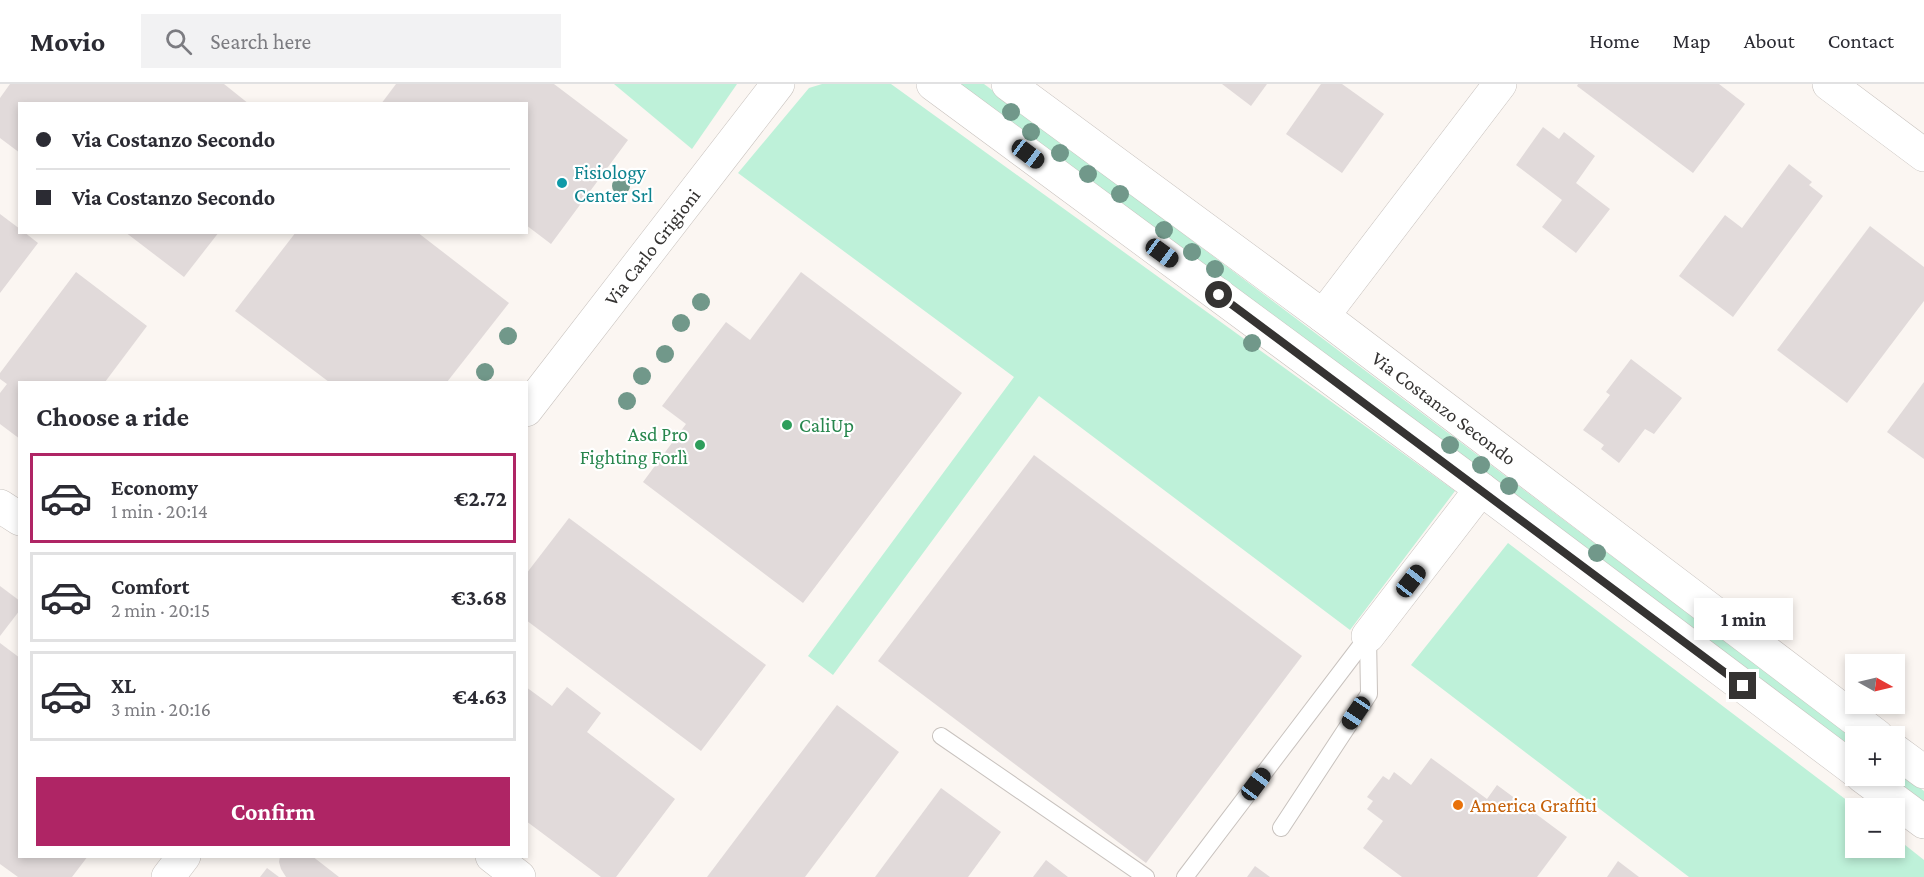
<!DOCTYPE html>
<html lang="en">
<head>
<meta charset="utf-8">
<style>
	body { margin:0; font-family:"Crimson Pro",serif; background:#f2f2f3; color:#2b2b33; height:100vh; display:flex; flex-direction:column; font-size:22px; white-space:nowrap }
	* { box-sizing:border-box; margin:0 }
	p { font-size:20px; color:#7c7c81 }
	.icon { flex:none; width:33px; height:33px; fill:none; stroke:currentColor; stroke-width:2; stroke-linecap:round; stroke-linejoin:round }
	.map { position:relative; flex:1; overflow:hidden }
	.panel { position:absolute; left:18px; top:297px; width:510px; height:477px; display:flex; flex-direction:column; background:#fff; border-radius:0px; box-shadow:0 3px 9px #0003 }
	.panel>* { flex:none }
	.top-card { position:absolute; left:18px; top:18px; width:510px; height:132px; border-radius:0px; box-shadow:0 3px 9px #0003; display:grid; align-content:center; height:132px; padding:0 18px; background:#fff }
	.needle { width:39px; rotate:98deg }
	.buttons { position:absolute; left:1845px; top:570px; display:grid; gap:12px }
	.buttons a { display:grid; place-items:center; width:60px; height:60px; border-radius:0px; background:#fff; box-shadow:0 3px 9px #0003; font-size:30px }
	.end { position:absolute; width:27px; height:27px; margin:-14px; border:8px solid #353332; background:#fff; box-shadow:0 0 0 3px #fff }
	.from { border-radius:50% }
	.bubble { position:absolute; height:42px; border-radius:0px; background:#fff; box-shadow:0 3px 9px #0003; font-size:20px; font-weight:700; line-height:42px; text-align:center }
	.car { position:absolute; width:18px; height:36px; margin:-18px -9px; border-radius:8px; box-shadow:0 0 4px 2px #0007; background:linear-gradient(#222 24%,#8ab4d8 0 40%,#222 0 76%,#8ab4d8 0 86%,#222 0) }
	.top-card b { display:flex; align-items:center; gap:21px; height:57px; font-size:22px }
	.top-card b+b { border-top:2px solid #e1e1e2 }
	.top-card i { width:15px; height:15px; background:#2b2b33 }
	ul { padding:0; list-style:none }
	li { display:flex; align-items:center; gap:18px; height:90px; margin:0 12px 9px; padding:0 6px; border:3px solid #e1e1e2; border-radius:0px }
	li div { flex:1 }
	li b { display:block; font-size:22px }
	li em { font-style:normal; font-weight:700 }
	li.active { border-color:#af2565 }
	li>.icon { width:54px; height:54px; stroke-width:1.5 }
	h2 { padding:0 18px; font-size:27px; line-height:72px }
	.cta { display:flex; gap:12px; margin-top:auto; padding:12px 18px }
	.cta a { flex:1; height:69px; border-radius:0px; background:#af2565; color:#fff; font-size:24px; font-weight:700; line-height:69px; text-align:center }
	header { display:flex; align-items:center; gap:36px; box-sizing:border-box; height:84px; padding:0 30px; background:#fff; border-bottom:2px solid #e1e1e2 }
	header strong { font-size:28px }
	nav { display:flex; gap:33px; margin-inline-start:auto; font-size:21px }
	.search { width:420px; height:54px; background:#f2f2f3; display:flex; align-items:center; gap:15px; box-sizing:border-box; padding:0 21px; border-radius:0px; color:#7c7c81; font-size:22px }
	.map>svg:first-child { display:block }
</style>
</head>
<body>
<header>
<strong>Movio</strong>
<div class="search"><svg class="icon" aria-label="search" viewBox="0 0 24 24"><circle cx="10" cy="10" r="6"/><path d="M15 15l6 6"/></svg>Search here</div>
<nav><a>Home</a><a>Map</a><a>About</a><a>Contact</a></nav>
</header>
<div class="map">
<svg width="1924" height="793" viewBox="0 0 1924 793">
	<rect width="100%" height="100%" fill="#fbf6f2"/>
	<g fill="#bef1d9">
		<path d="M614 0H737L692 65Z"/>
		<path d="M822 0H891L1455 407 1350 546 1039 312 833 591 808 572 1014 293 738 89 809 4Z"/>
		<path d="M958 0H984L1855 655V675Z"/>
		<path d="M1508 459 1857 724 1856 764H1894L1895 753 1924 776V793H1689L1411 581Z"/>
		<path d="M1895 685 1924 707V726L1878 692H1894Z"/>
	</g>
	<g fill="#e1dada">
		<path d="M10 0H224L249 20H20V69L0 54V14Z"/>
		<path d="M396 0H554L628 56 551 160 526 141V20H381Z"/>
		<path d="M1222 0H1267L1251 22Z"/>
		<path d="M1321 0H1342L1384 30 1342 89 1286 50Z"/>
		<path d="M1578 0H1719L1745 20 1693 89 1577 2Z"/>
		<path d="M1543 43 1559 55 1564 48 1595 72 1576 99 1610 125 1576 169 1542 143 1562 116 1516 81Z"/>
		<path d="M1789 80 1812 98 1809 101 1823 112 1733 233 1679 192 1725 131 1742 144Z"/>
		<path d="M0 130 20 145V148H24L38 159 0 209Z"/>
		<path d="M1870 142 1924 183V217L1847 319 1777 266Z"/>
		<path d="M125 148H219L184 193Z"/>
		<path d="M296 148H417L509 219 447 298H329L235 227Z"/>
		<path d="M76 188 147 242 105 298H20V355L0 340V309L7 300 0 295V289Z"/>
		<path d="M801 188 962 309 803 519 643 398 686 340 662 322 726 238 750 256Z"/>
		<path d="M1631 275 1682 314 1654 350 1645 345 1619 379 1601 365 1604 361 1583 346 1610 311 1606 308Z"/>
		<path d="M1924 298V375L1887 348Z"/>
		<path d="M1034 371 1302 572 1146 779 878 577Z"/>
		<path d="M569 434 766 581 701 667 526 536V490Z"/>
		<path d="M0 502 20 517V526L0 552Z"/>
		<path d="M0 559 20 574V772H88L72 793H18L0 780Z"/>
		<path d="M526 603 552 622 567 603 601 629 587 648 675 715 616 793H601L526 737Z"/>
		<path d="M837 621 899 668 805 793H707Z"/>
		<path d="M1431 674 1487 715 1497 701 1567 753 1537 793H1402L1363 764 1383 737 1367 725 1373 717 1367 713 1383 692 1389 696 1394 688 1411 701Z"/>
		<path d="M941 704 1001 748 968 793H875Z"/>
		<path d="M280 772H312L339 793H286L281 785 279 778Z"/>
		<path d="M1046 776 1068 793H1033Z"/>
		<path d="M1618 777 1639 793H1607Z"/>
		<path d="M1255 782 1270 793H1247Z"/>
		<path d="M267 784 279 793H260Z"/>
	</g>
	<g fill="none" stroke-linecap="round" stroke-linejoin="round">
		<g stroke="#c8c2be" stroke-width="18">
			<g id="service">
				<path d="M941 652 1146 793"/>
				<path d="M1281 744 1369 610 1368 552"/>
				<path d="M1185 793 1368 552"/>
			</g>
		</g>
		<g stroke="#c8c2be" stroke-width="34">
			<g id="minor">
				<path d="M1829 0 1924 71"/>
				<path d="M1323 232 1500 0"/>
				<path d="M526 326 778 0"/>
				<path d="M0 422 20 435"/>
				<path d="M1368 552 1481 405"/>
				<path d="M492 772 519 793"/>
				<path d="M168 793 184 772"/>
			</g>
		</g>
		<g stroke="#c8c2be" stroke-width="34">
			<g id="tertiary">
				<path d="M933 0 1481 405 1856 687"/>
				<path d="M1008 0 1323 232 1877 652"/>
				<path d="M1894 666 1924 688"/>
				<path d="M1862 692 1924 738"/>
			</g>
		</g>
		<use href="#service" stroke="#fff" stroke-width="16"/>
		<use href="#minor" stroke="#fff" stroke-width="33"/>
		<use href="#tertiary" stroke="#fff" stroke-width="33"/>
	</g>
	<g fill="#71988a">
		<circle cx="1011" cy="28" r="9"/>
		<circle cx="1031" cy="48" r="9"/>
		<circle cx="1060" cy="69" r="9"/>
		<circle cx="1088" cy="90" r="9"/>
		<circle cx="621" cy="102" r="9"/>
		<circle cx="1120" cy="110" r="9"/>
		<circle cx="1164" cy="146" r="9"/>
		<circle cx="1192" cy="168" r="9"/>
		<circle cx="1215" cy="185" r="9"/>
		<circle cx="701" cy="218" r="9"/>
		<circle cx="681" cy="239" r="9"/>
		<circle cx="508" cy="252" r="9"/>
		<circle cx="1252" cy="259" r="9"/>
		<circle cx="665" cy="270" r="9"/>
		<circle cx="485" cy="288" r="9"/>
		<circle cx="642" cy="292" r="9"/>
		<circle cx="627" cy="317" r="9"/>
		<circle cx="1450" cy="361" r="9"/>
		<circle cx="1481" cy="381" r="9"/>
		<circle cx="1509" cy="402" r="9"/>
		<circle cx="1597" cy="469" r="9"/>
	</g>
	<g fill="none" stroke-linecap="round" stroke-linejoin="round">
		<path stroke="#353332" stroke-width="8" d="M1219 211 1743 602"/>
	</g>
	<circle fill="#0f9aa8" stroke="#fff" stroke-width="2" cx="562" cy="99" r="6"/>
	<g fill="#2e9e5b" stroke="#fff" stroke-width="2">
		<circle cx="787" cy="341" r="6"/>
		<circle cx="700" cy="361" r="6"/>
	</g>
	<circle fill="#e8710a" stroke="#fff" stroke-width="2" cx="1458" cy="721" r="6"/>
	<g text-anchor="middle" stroke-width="4.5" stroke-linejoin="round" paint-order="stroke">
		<g font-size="20" fill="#0d838f" stroke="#fff" text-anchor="start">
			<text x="574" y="95">Fisiology<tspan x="574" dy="23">Center Srl</tspan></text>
		</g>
		<g font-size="20" fill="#353332" stroke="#fff">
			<text transform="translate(652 163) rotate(-52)" y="7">Via Carlo Grigioni</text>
			<text transform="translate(1444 324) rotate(37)" y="7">Via Costanzo Secondo</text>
		</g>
		<g font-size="20" fill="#27864d" stroke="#fff" text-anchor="start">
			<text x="799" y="348">CaliUp</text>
			<text x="688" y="357" text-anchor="end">Asd Pro<tspan x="688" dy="23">Fighting Forlì</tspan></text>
		</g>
		<g font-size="20" fill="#c56008" stroke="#fff" text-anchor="start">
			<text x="1470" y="728">America Graffiti</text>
		</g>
	</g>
</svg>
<div class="buttons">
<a><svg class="needle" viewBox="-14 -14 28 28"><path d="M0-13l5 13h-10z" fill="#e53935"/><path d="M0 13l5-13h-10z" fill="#7c7c81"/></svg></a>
<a>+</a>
<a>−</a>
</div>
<i class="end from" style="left:1219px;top:211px"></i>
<i class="end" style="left:1743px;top:602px"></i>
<div class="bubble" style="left:1694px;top:514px;width:99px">1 min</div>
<i class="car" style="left:1028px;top:70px;rotate:127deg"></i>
<i class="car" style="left:1162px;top:169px;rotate:126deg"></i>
<i class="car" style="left:1411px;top:497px;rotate:38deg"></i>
<i class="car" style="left:1356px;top:629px;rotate:214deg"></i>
<i class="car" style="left:1256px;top:700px;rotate:37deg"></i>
<div class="top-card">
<b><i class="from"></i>Via Costanzo Secondo</b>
<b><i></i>Via Costanzo Secondo</b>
</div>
<section class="panel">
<h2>Choose a ride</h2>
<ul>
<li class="active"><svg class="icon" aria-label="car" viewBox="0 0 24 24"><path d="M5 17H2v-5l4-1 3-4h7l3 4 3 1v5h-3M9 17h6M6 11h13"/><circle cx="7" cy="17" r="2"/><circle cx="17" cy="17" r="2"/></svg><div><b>Economy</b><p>1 min · 20:14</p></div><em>€2.72</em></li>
<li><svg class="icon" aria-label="car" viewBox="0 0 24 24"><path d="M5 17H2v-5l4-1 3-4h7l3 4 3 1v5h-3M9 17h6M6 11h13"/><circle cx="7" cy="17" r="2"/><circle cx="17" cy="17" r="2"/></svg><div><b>Comfort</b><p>2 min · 20:15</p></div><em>€3.68</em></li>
<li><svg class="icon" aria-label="car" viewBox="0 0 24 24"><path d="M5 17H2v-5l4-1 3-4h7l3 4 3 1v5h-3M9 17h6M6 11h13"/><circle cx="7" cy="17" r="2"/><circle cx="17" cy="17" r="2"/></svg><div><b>XL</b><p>3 min · 20:16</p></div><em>€4.63</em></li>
</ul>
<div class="cta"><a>Confirm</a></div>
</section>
</div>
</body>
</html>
